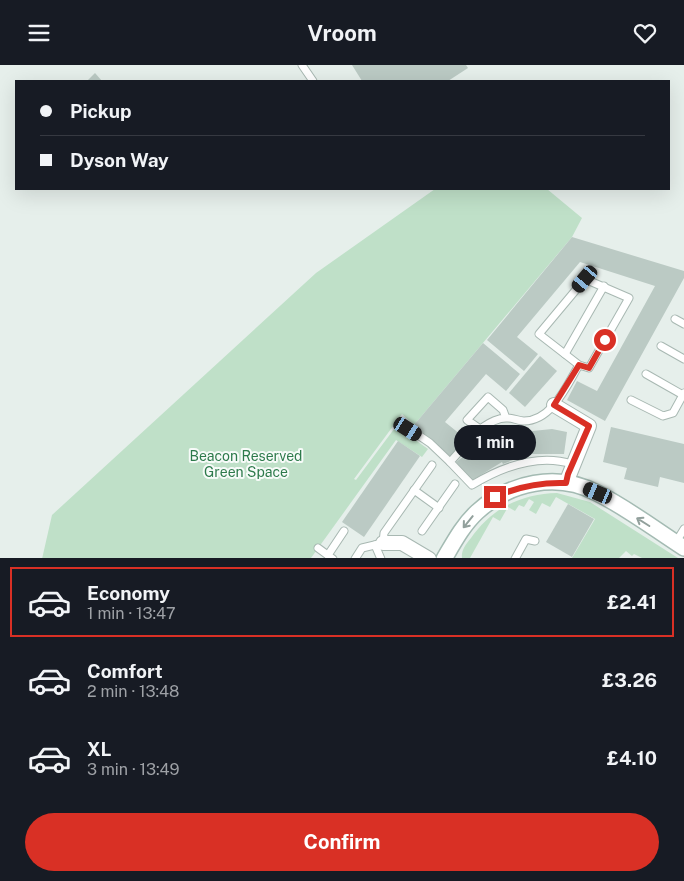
<!DOCTYPE html>
<html lang="en">
<head>
<meta charset="utf-8">
<style>
	body { margin:0; font-family:"Public Sans",sans-serif; background:#20242c; color:#f1f3f6; height:100vh; display:flex; flex-direction:column; font-size:19px; white-space:nowrap }
	* { box-sizing:border-box; margin:0 }
	p { font-size:16px; color:#9ea1a6 }
	.icon { flex:none; width:28px; height:28px; fill:none; stroke:currentColor; stroke-width:2; stroke-linecap:round; stroke-linejoin:round }
	.map { position:relative; height:493px; overflow:hidden }
	.drawer { display:flex; flex-direction:column; background:#171b24; flex:1 }
	.drawer>* { flex:none }
	.hud { position:absolute; left:15px; top:15px; width:655px; height:110px; border-radius:0px; box-shadow:0 5px 20px #0002; display:grid; align-content:center; height:110px; padding:0 25px; background:#171b24 }
	.end { position:absolute; width:22px; height:22px; margin:-11px; border:6px solid #d93025; background:#fff; box-shadow:0 0 0 2px #fff }
	.from { border-radius:50% }
	.bubble { position:absolute; height:35px; border-radius:18px; background:#171b24; box-shadow:0 5px 20px #0002; font-size:16px; font-weight:700; line-height:35px; text-align:center }
	.car { position:absolute; width:15px; height:30px; margin:-15px -8px; border-radius:6px; box-shadow:0 0 4px 1px #0007; background:linear-gradient(#222 24%,#8ab4d8 0 40%,#222 0 76%,#8ab4d8 0 86%,#222 0) }
	.hud b { display:flex; align-items:center; gap:18px; height:48px; font-size:19px }
	.hud b+b { border-top:1px solid #363941 }
	.hud i { width:12px; height:12px; background:#f1f3f6 }
	ul { padding:9px 0 0; list-style:none }
	li { display:flex; align-items:center; gap:15px; height:70px; margin:0 10px 8px; padding:0 15px; border:2px solid transparent; border-radius:0px }
	li div { flex:1 }
	li b { display:block; font-size:19px }
	li em { font-style:normal; font-weight:700 }
	li.selected { border-color:#d93025 }
	li>.icon { width:45px; height:45px; stroke-width:1.5 }
	.primary-button { display:flex; gap:10px; margin-top:auto; padding:10px 25px }
	.primary-button a { flex:1; height:58px; border-radius:30px; background:#d93025; color:#fff; font-size:20px; font-weight:700; line-height:58px; text-align:center }
	header { display:flex; justify-content:space-between; align-items:center; height:65px; padding:0 25px; background:#171b24; font-size:22px; font-weight:700 }
	.map>svg:first-child { display:block }
</style>
</head>
<body>
<header><svg class="icon" aria-label="menu" viewBox="0 0 24 24"><path d="M4 6h16M4 12h16M4 18h16"/></svg>Vroom<svg class="icon" aria-label="heart" viewBox="0 0 24 24"><path d="M12 20l-8-8c-3-5 5-10 8-4 3-6 11-1 8 4z"/></svg></header>
<div class="map">
<svg width="684" height="494" viewBox="0 0 684 494">
	<rect width="100%" height="100%" fill="#e6efeb"/>
	<g fill="#bfe0c8">
		<path d="M435 124H547L582 153 572 172 414 360 402 349 354 414 356 415 400 356 403 359 400 364 428 384 422 392 396 375 311 493 42 494 52 450 316 208Z"/>
		<path d="M557 428 590 437 678 493H642L634 489 632 491 626 486 619 493H572L595 454 556 432 550 442 542 438 536 449 529 445 534 437 529 434 524 442 519 440 515 446 508 442 500 456 493 452 470 493H462C461 485 466 479 471 473 492 443 521 429 557 428Z"/>
	</g>
	<g fill="#bbcac4">
		<path d="M352 0H466L468 3 448 16H362Z"/>
		<path d="M95 8 102 16H87Z"/>
		<path d="M572 172 684 206V213L605 356 567 335 577 316 597 326 655 221 580 197 517 272 538 289 524 306 487 275Z"/>
		<path d="M483 278 520 309 506 326 486 309 445 357 466 374 451 392 414 360Z"/>
		<path d="M540 291 557 306 525 342 509 328Z"/>
		<path d="M611 362 684 379V418L660 412 658 422 624 414 627 403 603 397Z"/>
		<path d="M521 364 523 367 552 364 567 367 564 389H528L503 399 502 397 471 416 456 397 468 388 496 374 495 372Z"/>
		<path d="M398 376 420 391 364 472 342 457Z"/>
		<path d="M568 439 594 454 572 492 546 477Z"/>
	</g>
	<g fill="none" stroke-linecap="round" stroke-linejoin="round">
		<g stroke="#a8b8b2" stroke-width="9">
			<g id="lane">
				<path d="M302 0 313 16"/>
				<path d="M675 254 684 259"/>
				<path d="M661 281 684 294"/>
				<path d="M565 289 604 221"/>
				<path d="M646 309 683 330"/>
				<path d="M631 335 663 351 673 348 684 328"/>
				<path d="M506 353 503 345 488 332 467 355 480 364C488 359 498 352 508 353 513 353 519 356 524 356 552 356 567 320 579 300L539 269 585 214 629 233 589 303 579 300"/>
				<path d="M408 363 430 378 450 397"/>
				<path d="M480 364 450 397 472 420C502 402 538 388 572 399"/>
				<path d="M414 425 439 443"/>
				<path d="M422 466 455 419"/>
				<path d="M676 477 684 464"/>
				<path d="M375 480 381 494"/>
				<path d="M318 483 333 494"/>
				<path d="M328 490 344 466"/>
				<path d="M355 494 362 483 383 478 384 468 432 400"/>
				<path d="M515 494 526 474 535 476"/>
			</g>
		</g>
		<g stroke="#a8b8b2" stroke-width="16">
			<g id="street">
				<path d="M554 340 589 361 566 418"/>
				<path d="M383 478H402L429 494"/>
			</g>
		</g>
		<g stroke="#a4bbb3" stroke-width="18">
			<path id="secondary" d="M444 494C454 477 463 460 477 447 510 417 557 407 597 428 627 443 656 465 684 483"/>
		</g>
		<use href="#lane" stroke="#fff" stroke-width="7"/>
		<use href="#street" stroke="#fff" stroke-width="14"/>
		<use href="#secondary" stroke="#fff" stroke-width="15"/>
	</g>
	<defs><path id="oneway-shaft" d="M-6 0H5M1.5-3L5.5 0L1.5 3" fill="none" stroke-width="1.6" stroke-linecap="round" stroke-linejoin="round" transform="scale(1.25)"/></defs>
	<g stroke="#92a09c">
		<use href="#oneway-shaft" transform="translate(468 457) rotate(129)"/>
		<use href="#oneway-shaft" transform="translate(643 457) rotate(-148)"/>
	</g>
	<g fill="none" stroke-linecap="round" stroke-linejoin="round">
		<path stroke="#d93025" stroke-width="6" d="M495 432C519 421 540 417 566 418L568 409 589 361 554 340 579 300 589 303 605 275"/>
	</g>
	<g text-anchor="middle" stroke-width="4" stroke-linejoin="round" paint-order="stroke">
		<g font-size="14" fill="#2d7a4b" stroke="#f7fbf9">
			<text x="246" y="396">Beacon Reserved<tspan x="246" dy="16">Green Space</tspan></text>
		</g>
	</g>
</svg>
<i class="end from" style="left:605px;top:275px"></i>
<i class="end" style="left:495px;top:432px"></i>
<div class="bubble" style="left:454px;top:360px;width:82px">1 min</div>
<i class="car" style="left:585px;top:214px;rotate:220deg"></i>
<i class="car" style="left:408px;top:364px;rotate:122deg"></i>
<i class="car" style="left:598px;top:428px;rotate:293deg"></i>
<div class="hud">
<b><i class="from"></i>Pickup</b>
<b><i></i>Dyson Way</b>
</div>
</div>
<section class="drawer">
<ul>
<li class="selected"><svg class="icon" aria-label="car" viewBox="0 0 24 24"><path d="M5 17H2v-5l4-1 3-4h7l3 4 3 1v5h-3M9 17h6M6 11h13"/><circle cx="7" cy="17" r="2"/><circle cx="17" cy="17" r="2"/></svg><div><b>Economy</b><p>1 min · 13:47</p></div><em>£2.41</em></li>
<li><svg class="icon" aria-label="car" viewBox="0 0 24 24"><path d="M5 17H2v-5l4-1 3-4h7l3 4 3 1v5h-3M9 17h6M6 11h13"/><circle cx="7" cy="17" r="2"/><circle cx="17" cy="17" r="2"/></svg><div><b>Comfort</b><p>2 min · 13:48</p></div><em>£3.26</em></li>
<li><svg class="icon" aria-label="car" viewBox="0 0 24 24"><path d="M5 17H2v-5l4-1 3-4h7l3 4 3 1v5h-3M9 17h6M6 11h13"/><circle cx="7" cy="17" r="2"/><circle cx="17" cy="17" r="2"/></svg><div><b>XL</b><p>3 min · 13:49</p></div><em>£4.10</em></li>
</ul>
<div class="primary-button"><a>Confirm</a></div>
</section>
</body>
</html>
